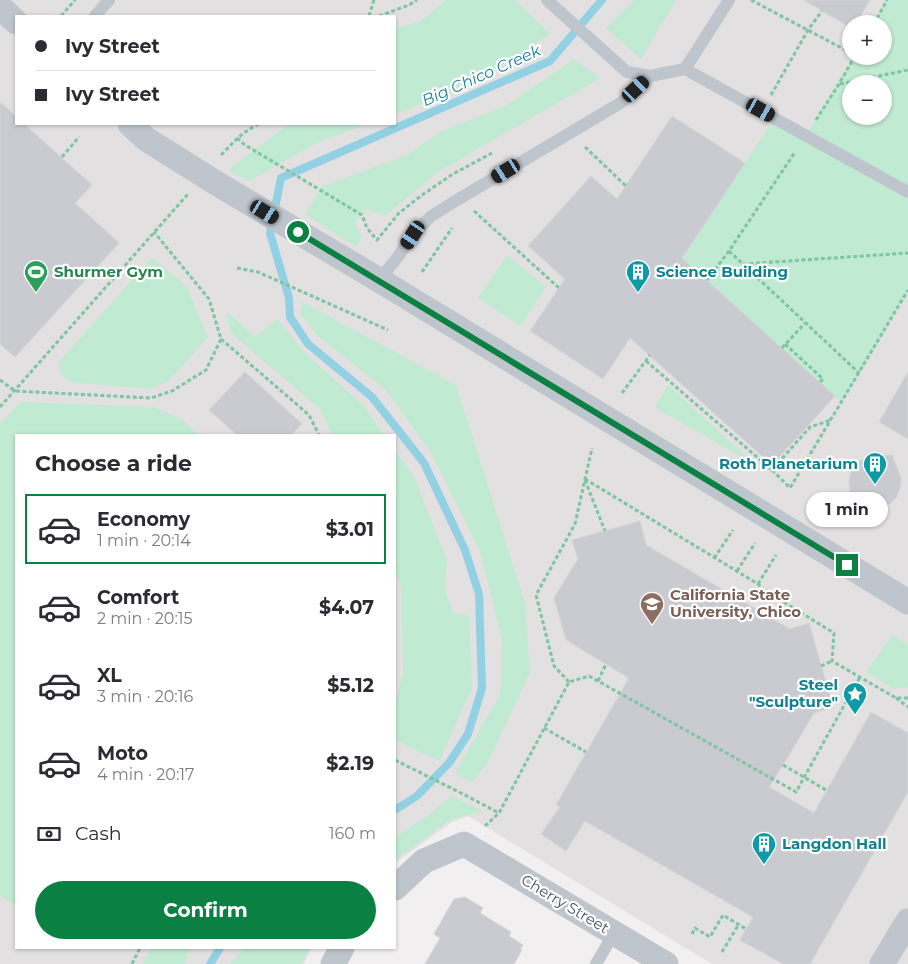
<!DOCTYPE html>
<html lang="en">
<head>
<meta charset="utf-8">
<style>
	body { margin:0; font-family:Montserrat,sans-serif; background:#f2f2f3; color:#2b2b33; height:100vh; display:flex; flex-direction:column; font-size:19px; white-space:nowrap }
	* { box-sizing:border-box; margin:0 }
	p { font-size:16px; color:#7c7c81 }
	.icon { flex:none; width:28px; height:28px; fill:none; stroke:currentColor; stroke-width:2; stroke-linecap:round; stroke-linejoin:round }
	.map { position:relative; flex:1; overflow:hidden }
	.drawer { position:absolute; left:15px; top:434px; width:381px; height:515px; display:flex; flex-direction:column; background:#fff; border-radius:0px; box-shadow:0 1px 4px #0004 }
	.drawer>* { flex:none }
	.top-card { position:absolute; left:15px; top:15px; width:381px; height:110px; border-radius:0px; box-shadow:0 1px 4px #0004; display:grid; align-content:center; height:110px; padding:0 20px; background:#fff }
	.fabs { position:absolute; left:842px; top:15px; display:grid; gap:10px }
	.fabs a { display:grid; place-items:center; width:50px; height:50px; border-radius:50%; background:#fff; box-shadow:0 1px 4px #0004; font-size:25px }
	.end { position:absolute; width:22px; height:22px; margin:-11px; border:6px solid #0b8043; background:#fff; box-shadow:0 0 0 2px #fff }
	.from { border-radius:50% }
	.bubble { position:absolute; height:35px; border-radius:18px; background:#fff; box-shadow:0 1px 4px #0004; font-size:16px; font-weight:700; line-height:35px; text-align:center }
	.car { position:absolute; width:15px; height:30px; margin:-15px -8px; border-radius:6px; box-shadow:0 0 4px 1px #0007; background:linear-gradient(#222 24%,#8ab4d8 0 40%,#222 0 76%,#8ab4d8 0 86%,#222 0) }
	.top-card b { display:flex; align-items:center; gap:18px; height:48px; font-size:19px }
	.top-card b+b { border-top:1px solid #e1e1e2 }
	.top-card i { width:12px; height:12px; background:#2b2b33 }
	ul { padding:0; list-style:none }
	li { display:flex; align-items:center; gap:15px; height:70px; margin:0 10px 8px; padding:0 10px; border:2px solid transparent; border-radius:0px }
	li div { flex:1 }
	li b { display:block; font-size:19px }
	li em { font-style:normal; font-weight:700 }
	li.current { border-color:#0b8043 }
	li>.icon { width:45px; height:45px; stroke-width:1.5 }
	h2 { padding:0 20px; font-size:22px; line-height:60px }
	.pay { display:flex; align-items:center; gap:12px; height:55px; padding:0 20px; font-size:19px }
	.pay p { margin-inline-start:auto }
	.button { display:flex; gap:10px; margin-top:auto; padding:10px 20px }
	.button a { flex:1; height:58px; border-radius:30px; background:#0b8043; color:#fff; font-size:20px; font-weight:700; line-height:58px; text-align:center }
	.map>svg:first-child { display:block }
</style>
</head>
<body>
<div class="map">
<svg width="908" height="964" viewBox="0 0 908 964">
	<rect width="100%" height="100%" fill="#f1efef"/>
	<path fill="#e2e0e0" fill-rule="evenodd" d="M0 0H908V964H712L468 816 452 822 395 863V435H16V948H312L303 964H0ZM16 16H395V124H16ZM851 24H884V56H851ZM851 84H884V116H851Z"/>
	<g fill="#c1ead2" fill-rule="evenodd">
		<path d="M446 0H515L550 34 474 84 395 114V28L420 22Z"/>
		<path d="M634 0H676L641 59 606 28Z"/>
		<path d="M886 0H908V291L842 402 682 258 775 118 806 136 853 56H884V24H872ZM851 84H884V116H851Z"/>
		<path d="M574 59 600 78 438 172 387 214 382 215 367 209 354 222 362 237 356 247 305 214 323 186 407 155 440 132 509 104Z"/>
		<path d="M289 124H367L318 142 249 181 228 170Z"/>
		<path d="M507 255 546 287 520 326 478 298Z"/>
		<path d="M152 258 186 286 208 337 173 376 165 383 148 389 71 382 61 374 59 362Z"/>
		<path d="M302 302 456 385 525 603 530 672 488 762 472 782 455 773 500 695 502 640 480 551 432 454 386 390 317 335 300 313Z"/>
		<path d="M226 311 255 337 277 319 307 355 364 406 384 435H332L320 409 231 333Z"/>
		<path d="M668 385 755 465 655 407Z"/>
		<path d="M21 402 155 407 182 420 199 435H16V905L0 896V424Z"/>
		<path d="M395 451 415 479 447 561 444 588 453 613 469 615 472 688 439 761 395 740V704L403 673 401 585 395 573Z"/>
		<path d="M893 635 908 645V687L894 689 866 672Z"/>
		<path d="M451 796 482 811 451 819 395 860V837L430 814Z"/>
		<path d="M151 948H191L184 964H143Z"/>
		<path d="M243 948H310L301 964H230Z"/>
	</g>
	<g fill="none" stroke-linecap="round" stroke-linejoin="round">
		<g stroke="#92d1e3" stroke-width="8">
			<path d="M395 810 417 796 449 763 468 734 482 688 479 594 465 550 424 463 372 397 308 344 290 317 289 298 270 233 281 178 550 61 602 0"/>
			<path d="M210 964 220 948"/>
		</g>
	</g>
	<g fill="#c9cbd1" stroke="#d3d5d9">
		<path d="M804 0H870L856 24H851V28Z"/>
		<path d="M0 102 16 116V124H24L92 185 75 203 119 243 15 357 0 344Z"/>
		<path d="M672 116 745 163 682 258 835 396 772 465 630 338 603 379 530 331 565 279 528 246 591 176 617 199Z"/>
		<path d="M245 372 302 424 291 435H237L209 410Z"/>
		<path d="M908 372V439L879 422Z"/>
		<path d="M892 455 901 478 900 488 896 498 887 506 877 509 866 507 857 501 850 492 849 481 851 471 858 462 868 457Z"/>
		<path d="M640 521 646 545 790 629 809 623 833 707 814 713 783 765 769 787 814 813 871 712 908 733V792L810 964H783L740 940 753 917 585 821 566 851 541 834 560 807 556 805 629 678 566 640 554 598 578 559 572 540Z"/>
		<path d="M465 897 483 908 480 913 511 932 509 936 523 945 520 950H522L514 964H425L440 938 434 934 454 899Z"/>
	</g>
	<g fill="none" stroke-linecap="round" stroke-linejoin="round">
		<g stroke="#7dc5a3" stroke-width="3" stroke-dasharray="4 2.5" stroke-linecap="butt">
			<path d="M751 0 851 53"/>
			<path d="M61 16 75 0"/>
			<path d="M369 16 374 0"/>
			<path d="M379 16 409 5 417 0"/>
			<path d="M874 24 887 0"/>
			<path d="M840 84 908 70"/>
			<path d="M771 95 808 30 822 11"/>
			<path d="M816 120 839 84 855 56"/>
			<path d="M237 138 245 145 362 215 367 228 377 240 399 213 422 195 453 174 492 153"/>
			<path d="M585 147 626 186"/>
			<path d="M221 155C233 143 243 131 259 124"/>
			<path d="M62 157 79 137"/>
			<path d="M474 211 559 288"/>
			<path d="M729 251 859 373"/>
			<path d="M743 264 908 253"/>
			<path d="M237 268 258 272 388 330"/>
			<path d="M422 272 452 228"/>
			<path d="M707 280 729 251 795 152"/>
			<path d="M221 339 309 415 319 435"/>
			<path d="M785 344 823 379 820 382"/>
			<path d="M782 348 805 323"/>
			<path d="M646 361 772 470 810 427 831 420"/>
			<path d="M0 380 15 391 151 398 172 391 206 370 221 339 209 299 154 232"/>
			<path d="M622 393 650 355"/>
			<path d="M0 407 188 194"/>
			<path d="M772 470 790 488 908 290"/>
			<path d="M585 479 758 584 764 590 834 633 832 661 896 698H908"/>
			<path d="M585 480 605 531"/>
			<path d="M714 558 733 530"/>
			<path d="M737 571 755 543"/>
			<path d="M758 584 776 555"/>
			<path d="M821 666 832 661"/>
			<path d="M598 681 606 664"/>
			<path d="M569 682 554 666 536 595 575 524 592 448"/>
			<path d="M896 698 908 707"/>
			<path d="M544 728 586 752"/>
			<path d="M395 760 463 794 499 813"/>
			<path d="M783 765 826 790"/>
			<path d="M485 826 499 813 569 682 589 676 796 792 860 677"/>
			<path d="M692 934 695 928 710 937 723 915 746 929"/>
			<path d="M722 952 739 924"/>
			<path d="M132 964 140 948"/>
		</g>
		<g stroke="#bec5cc" stroke-width="12">
			<path d="M547 0 627 72 650 76 685 69 908 192"/>
			<path d="M95 16 109 0"/>
			<path d="M685 69 729 0"/>
			<path d="M379 280 397 258 413 235 430 217 452 203 622 102 650 76"/>
			<path d="M596 964 614 933"/>
		</g>
		<g stroke="#bec5cc" stroke-width="25">
			<path d="M0 7 16 22"/>
			<path d="M130 124 146 139 216 183 379 280 908 602"/>
			<path d="M395 888 424 861 464 844 666 964"/>
			<path d="M333 964 342 948"/>
			<path d="M882 964 908 921"/>
		</g>
	</g>
	<g fill="none" stroke-linecap="round" stroke-linejoin="round">
		<path stroke="#0b8043" stroke-width="6" d="M298 232 847 565"/>
	</g>
	<defs>
		<g id="stadium-pin" transform="scale(1.25)"><path d="M0 17L-7.5 6A9.5 9.5 0 1 1 7.5 6Z" fill="#2e9e5b" stroke="#fff"/><path d="M0-5a6.5 5 0 1 0 0 10a6.5 5 0 1 0 0-10ZM-3.5-1.8h7v3.6h-7Z" fill="#fff"/></g>
		<g id="building-pin" transform="scale(1.25)"><path d="M0 17L-7.5 6A9.5 9.5 0 1 1 7.5 6Z" fill="#0f9aa8" stroke="#fff"/><path d="M-4-6H4V6H1V3H-1V6H-4ZM-2.5-4.3h1.7v1.8h-1.7ZM.8-4.3h1.7v1.8H.8ZM-2.5-1h1.7V.8h-1.7ZM.8-1h1.7V.8H.8Z" fill="#fff"/></g>
		<g id="university-pin" transform="scale(1.25)"><path d="M0 17L-7.5 6A9.5 9.5 0 1 1 7.5 6Z" fill="#8d6e63" stroke="#fff"/><path d="M0-5L7-2L0 1L-7-2ZM-4 1L0 2.5L4 1V4Q0 6-4 4Z" fill="#fff"/></g>
		<g id="sight-pin" transform="scale(1.25)"><path d="M0 17L-7.5 6A9.5 9.5 0 1 1 7.5 6Z" fill="#0f9aa8" stroke="#fff"/><path d="M0-6L1.8-2.2L6-1.7L2.9 1.2L3.7 5.4L0 3.3L-3.7 5.4L-2.9 1.2L-6-1.7L-1.8-2.2Z" fill="#fff"/></g>
	</defs>
	<g fill-rule="evenodd">
		<use href="#stadium-pin" x="36" y="272"/>
		<use href="#building-pin" x="638" y="272"/>
		<use href="#building-pin" x="875" y="464"/>
		<use href="#university-pin" x="652" y="604"/>
		<use href="#sight-pin" x="855" y="694"/>
		<use href="#building-pin" x="764" y="844"/>
	</g>
	<g text-anchor="middle" stroke-width="4.5" stroke-linejoin="round" paint-order="stroke">
		<g font-size="15" font-weight="bold" fill="#27864d" stroke="#fff" text-anchor="start">
			<text x="54" y="277">Shurmer Gym</text>
		</g>
		<g font-size="15" font-weight="bold" fill="#0d838f" stroke="#fff" text-anchor="start">
			<text x="656" y="277">Science Building</text>
			<text x="858" y="469" text-anchor="end">Roth Planetarium</text>
			<text x="838" y="690" text-anchor="end">Steel<tspan x="838" dy="17">"Sculpture"</tspan></text>
			<text x="782" y="849">Langdon Hall</text>
		</g>
		<g font-size="15" font-weight="bold" fill="#785e54" stroke="#fff" text-anchor="start">
			<text x="670" y="600">California State<tspan x="670" dy="17">University, Chico</tspan></text>
		</g>
		<g font-size="15" fill="#48515a" stroke="#fff">
			<text transform="translate(565 904) rotate(31)" y="5">Cherry Street</text>
		</g>
		<g font-size="16" font-style="italic" fill="#1a7e9b" stroke="#fff">
			<text transform="translate(481 75) rotate(-24)" y="6">Big Chico Creek</text>
		</g>
	</g>
</svg>
<div class="fabs">
<a>+</a>
<a>−</a>
</div>
<i class="end from" style="left:298px;top:232px"></i>
<i class="end" style="left:847px;top:565px"></i>
<div class="bubble" style="left:806px;top:492px;width:82px">1 min</div>
<i class="car" style="left:636px;top:89px;rotate:47deg"></i>
<i class="car" style="left:761px;top:110px;rotate:119deg"></i>
<i class="car" style="left:506px;top:171px;rotate:239deg"></i>
<i class="car" style="left:265px;top:212px;rotate:121deg"></i>
<i class="car" style="left:413px;top:235px;rotate:213deg"></i>
<div class="top-card">
<b><i class="from"></i>Ivy Street</b>
<b><i></i>Ivy Street</b>
</div>
<section class="drawer">
<h2>Choose a ride</h2>
<ul>
<li class="current"><svg class="icon" aria-label="car" viewBox="0 0 24 24"><path d="M5 17H2v-5l4-1 3-4h7l3 4 3 1v5h-3M9 17h6M6 11h13"/><circle cx="7" cy="17" r="2"/><circle cx="17" cy="17" r="2"/></svg><div><b>Economy</b><p>1 min · 20:14</p></div><em>$3.01</em></li>
<li><svg class="icon" aria-label="car" viewBox="0 0 24 24"><path d="M5 17H2v-5l4-1 3-4h7l3 4 3 1v5h-3M9 17h6M6 11h13"/><circle cx="7" cy="17" r="2"/><circle cx="17" cy="17" r="2"/></svg><div><b>Comfort</b><p>2 min · 20:15</p></div><em>$4.07</em></li>
<li><svg class="icon" aria-label="car" viewBox="0 0 24 24"><path d="M5 17H2v-5l4-1 3-4h7l3 4 3 1v5h-3M9 17h6M6 11h13"/><circle cx="7" cy="17" r="2"/><circle cx="17" cy="17" r="2"/></svg><div><b>XL</b><p>3 min · 20:16</p></div><em>$5.12</em></li>
<li><svg class="icon" aria-label="car" viewBox="0 0 24 24"><path d="M5 17H2v-5l4-1 3-4h7l3 4 3 1v5h-3M9 17h6M6 11h13"/><circle cx="7" cy="17" r="2"/><circle cx="17" cy="17" r="2"/></svg><div><b>Moto</b><p>4 min · 20:17</p></div><em>$2.19</em></li>
</ul>
<div class="pay"><svg class="icon" aria-label="cash" viewBox="0 0 24 24"><path d="M3 7h18v10H3z"/><circle cx="12" cy="12" r="2"/></svg>Cash<p>160 m</p></div>
<div class="button"><a>Confirm</a></div>
</section>
</div>
</body>
</html>
